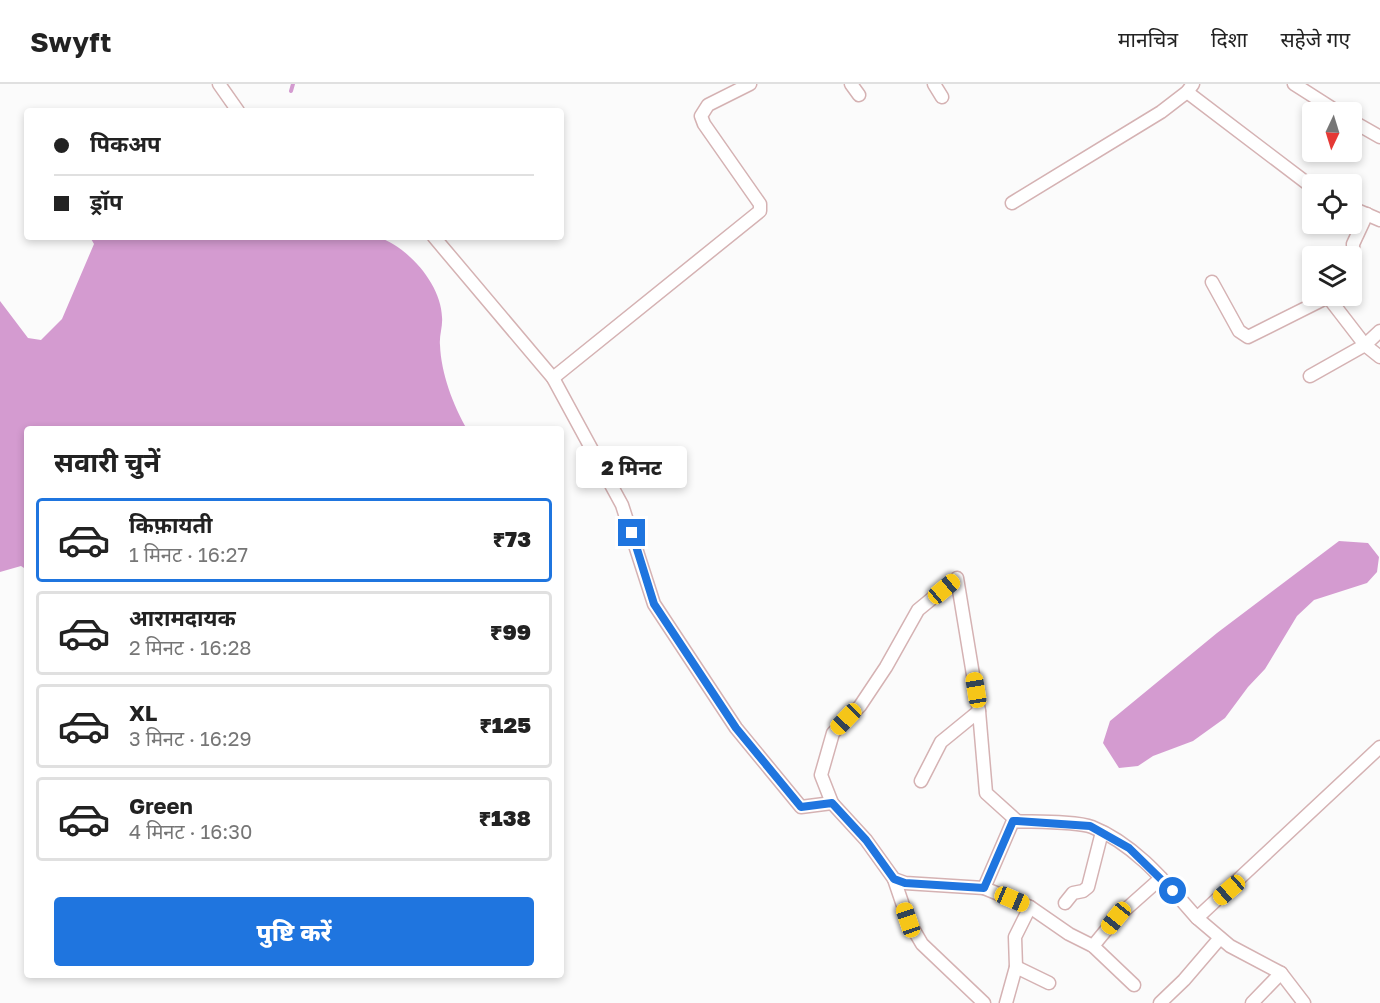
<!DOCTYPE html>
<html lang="hi">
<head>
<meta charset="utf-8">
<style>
	body { margin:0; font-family:"Golos Text","Noto Sans Devanagari",sans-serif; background:#f6f6f6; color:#222; height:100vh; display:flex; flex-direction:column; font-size:22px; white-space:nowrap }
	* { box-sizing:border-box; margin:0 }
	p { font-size:20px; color:#767676 }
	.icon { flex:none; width:33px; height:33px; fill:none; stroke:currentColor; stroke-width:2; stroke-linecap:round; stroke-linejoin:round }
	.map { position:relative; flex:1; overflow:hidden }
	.side { position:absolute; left:24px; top:342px; width:540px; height:552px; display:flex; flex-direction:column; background:#fff; border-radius:6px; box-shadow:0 3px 9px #0003 }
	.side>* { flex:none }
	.hud { position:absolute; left:24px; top:24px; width:540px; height:132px; border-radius:6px; box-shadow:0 3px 9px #0003; display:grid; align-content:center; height:132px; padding:0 30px; background:#fff }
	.needle { width:39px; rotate:184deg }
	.controls { position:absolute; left:1302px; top:18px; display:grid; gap:12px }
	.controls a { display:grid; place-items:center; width:60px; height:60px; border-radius:6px; background:#fff; box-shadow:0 3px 9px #0003; font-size:30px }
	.end { position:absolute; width:27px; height:27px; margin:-14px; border:8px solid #1f75df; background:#fff; box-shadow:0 0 0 3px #fff }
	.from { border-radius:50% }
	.bubble { position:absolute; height:42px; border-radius:6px; background:#fff; box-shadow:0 3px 9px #0003; font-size:20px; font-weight:800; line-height:42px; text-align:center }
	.car { position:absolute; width:18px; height:36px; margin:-18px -9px; border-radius:8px; box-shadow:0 0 4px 2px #0007; background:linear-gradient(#f5c518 24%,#345 0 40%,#f5c518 0 76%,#345 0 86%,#f5c518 0) }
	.hud b { display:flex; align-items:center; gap:21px; height:57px; font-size:22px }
	.hud b+b { border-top:2px solid #e0e0e0 }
	.hud i { width:15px; height:15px; background:#222 }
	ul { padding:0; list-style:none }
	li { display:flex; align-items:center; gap:18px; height:84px; margin:0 12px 9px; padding:0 18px; border:3px solid #e0e0e0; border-radius:6px }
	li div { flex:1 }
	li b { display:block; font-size:22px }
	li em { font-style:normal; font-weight:800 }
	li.on { border-color:#1f75df }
	li>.icon { width:54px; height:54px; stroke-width:1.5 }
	h2 { padding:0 30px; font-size:27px; line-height:72px }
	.primary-button { display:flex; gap:12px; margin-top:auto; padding:12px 30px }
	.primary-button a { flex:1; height:69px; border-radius:6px; background:#1f75df; color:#fff; font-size:24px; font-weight:800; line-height:69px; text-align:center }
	header { display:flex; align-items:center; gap:36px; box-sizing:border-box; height:84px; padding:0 30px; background:#fff; border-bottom:2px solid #e0e0e0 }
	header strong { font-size:28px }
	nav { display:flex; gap:33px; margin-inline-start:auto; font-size:21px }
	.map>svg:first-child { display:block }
</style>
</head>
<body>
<header>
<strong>Swyft</strong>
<nav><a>मानचित्र</a><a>दिशा</a><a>सहेजे गए</a></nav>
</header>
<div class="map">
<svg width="1380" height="919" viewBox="0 0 1380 919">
	<rect width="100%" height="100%" fill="#fbfbfb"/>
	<g fill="#d49bd0">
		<path d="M90 153H378C408 163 441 200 442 233 443 242 439 252 440 261 441 289 453 321 467 345H27V486L21 482 0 488V217L28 254 41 256 62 235 94 160Z"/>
		<path d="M1339 457 1368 459 1379 473 1377 488 1367 499 1314 516 1297 532 1265 585 1248 603 1225 634 1193 657 1153 672 1138 682 1119 684 1103 659 1110 637 1217 549Z"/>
	</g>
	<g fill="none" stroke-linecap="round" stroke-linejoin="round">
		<path stroke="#d49bd0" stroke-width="4" d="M291 7 293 0"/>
		<g stroke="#d5b2b3" stroke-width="15">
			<g id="minor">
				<path d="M219 0 238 27"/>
				<path d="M851 0 859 11"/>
				<path d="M934 0 942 13"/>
				<path d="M1294 0 1338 28"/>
				<path d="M1187 8 1312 103"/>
				<path d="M1352 37 1380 53"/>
				<path d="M1012 119 1161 28 1187 8 1193 0"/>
				<path d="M1352 124 1380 136"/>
				<path d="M434 153 553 294 622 421 654 520 736 644 801 723 832 719 866 756 894 795 905 799 984 804 1030 823 1069 850 1093 862 1134 901"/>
				<path d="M1352 194 1354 188 1353 160 1367 130"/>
				<path d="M1212 198 1239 247 1248 253 1328 213"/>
				<path d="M1330 212 1328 213 1365 261 1380 273"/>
				<path d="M1310 292 1365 261 1380 247"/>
				<path d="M553 294 760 127V120L704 40 701 32 708 21 750 0"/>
				<path d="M921 697 941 658 979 627"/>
				<path d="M832 719 821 691 833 649 860 622 886 583 918 526 957 494 979 627 986 709 1017 737"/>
				<path d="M894 795 908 836 922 860 984 919"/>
				<path d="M984 804 1013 737C1031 738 1077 737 1092 743 1135 760 1167 800 1197 834L1380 663"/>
				<path d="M1065 819 1073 809 1083 807 1088 803 1102 748"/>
				<path d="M1197 834 1230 862 1281 889 1304 919"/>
				<path d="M1093 862 1116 834 1161 794"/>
				<path d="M1016 883 1049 899"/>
				<path d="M1006 919 1016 883 1015 853 1030 823"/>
				<path d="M1160 919 1184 896 1220 854"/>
				<path d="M1252 919 1281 889"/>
			</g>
		</g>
		<use href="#minor" stroke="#fff" stroke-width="12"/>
	</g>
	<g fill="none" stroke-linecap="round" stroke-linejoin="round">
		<path stroke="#1f75df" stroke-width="8" d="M632 449 654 520 736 644 801 723 832 719 866 756 894 795 905 799 984 804 1013 737H1017L1090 742 1129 764 1173 807"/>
	</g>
</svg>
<div class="controls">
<a><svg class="needle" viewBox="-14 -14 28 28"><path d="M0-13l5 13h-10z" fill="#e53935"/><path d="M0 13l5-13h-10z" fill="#767676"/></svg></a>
<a><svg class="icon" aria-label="locate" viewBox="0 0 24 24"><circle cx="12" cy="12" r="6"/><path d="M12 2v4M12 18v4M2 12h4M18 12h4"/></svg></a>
<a><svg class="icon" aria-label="layers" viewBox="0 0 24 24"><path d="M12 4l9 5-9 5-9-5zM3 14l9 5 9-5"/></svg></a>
</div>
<i class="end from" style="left:1173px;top:807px"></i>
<i class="end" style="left:632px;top:449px"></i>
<div class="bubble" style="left:576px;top:362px;width:111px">2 मिनट</div>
<i class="car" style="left:944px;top:505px;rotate:50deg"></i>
<i class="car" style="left:976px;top:606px;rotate:351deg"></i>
<i class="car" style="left:846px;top:635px;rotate:224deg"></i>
<i class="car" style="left:1229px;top:806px;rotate:229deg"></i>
<i class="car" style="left:1012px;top:815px;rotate:113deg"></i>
<i class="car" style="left:1116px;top:834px;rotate:219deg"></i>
<i class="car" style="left:908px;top:836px;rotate:341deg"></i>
<div class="hud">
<b><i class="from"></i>पिकअप</b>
<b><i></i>ड्रॉप</b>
</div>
<section class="side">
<h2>सवारी चुनें</h2>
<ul>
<li class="on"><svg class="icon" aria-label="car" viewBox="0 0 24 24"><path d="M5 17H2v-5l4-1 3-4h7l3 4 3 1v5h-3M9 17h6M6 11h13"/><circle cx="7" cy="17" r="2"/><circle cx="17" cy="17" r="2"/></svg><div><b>किफ़ायती</b><p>1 मिनट · 16:27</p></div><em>₹73</em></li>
<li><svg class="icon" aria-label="car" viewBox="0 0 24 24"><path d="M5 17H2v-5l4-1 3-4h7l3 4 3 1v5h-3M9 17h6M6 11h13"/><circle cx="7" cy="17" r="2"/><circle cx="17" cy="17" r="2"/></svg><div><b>आरामदायक</b><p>2 मिनट · 16:28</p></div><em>₹99</em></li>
<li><svg class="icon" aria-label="car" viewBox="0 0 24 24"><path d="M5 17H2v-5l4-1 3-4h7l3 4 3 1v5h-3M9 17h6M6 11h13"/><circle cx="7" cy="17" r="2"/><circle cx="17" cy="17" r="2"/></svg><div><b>XL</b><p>3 मिनट · 16:29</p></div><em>₹125</em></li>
<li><svg class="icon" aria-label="car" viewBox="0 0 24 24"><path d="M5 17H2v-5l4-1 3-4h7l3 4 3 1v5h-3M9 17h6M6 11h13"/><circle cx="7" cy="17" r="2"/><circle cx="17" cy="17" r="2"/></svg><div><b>Green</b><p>4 मिनट · 16:30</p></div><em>₹138</em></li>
</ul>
<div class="primary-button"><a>पुष्टि करें</a></div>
</section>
</div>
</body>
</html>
